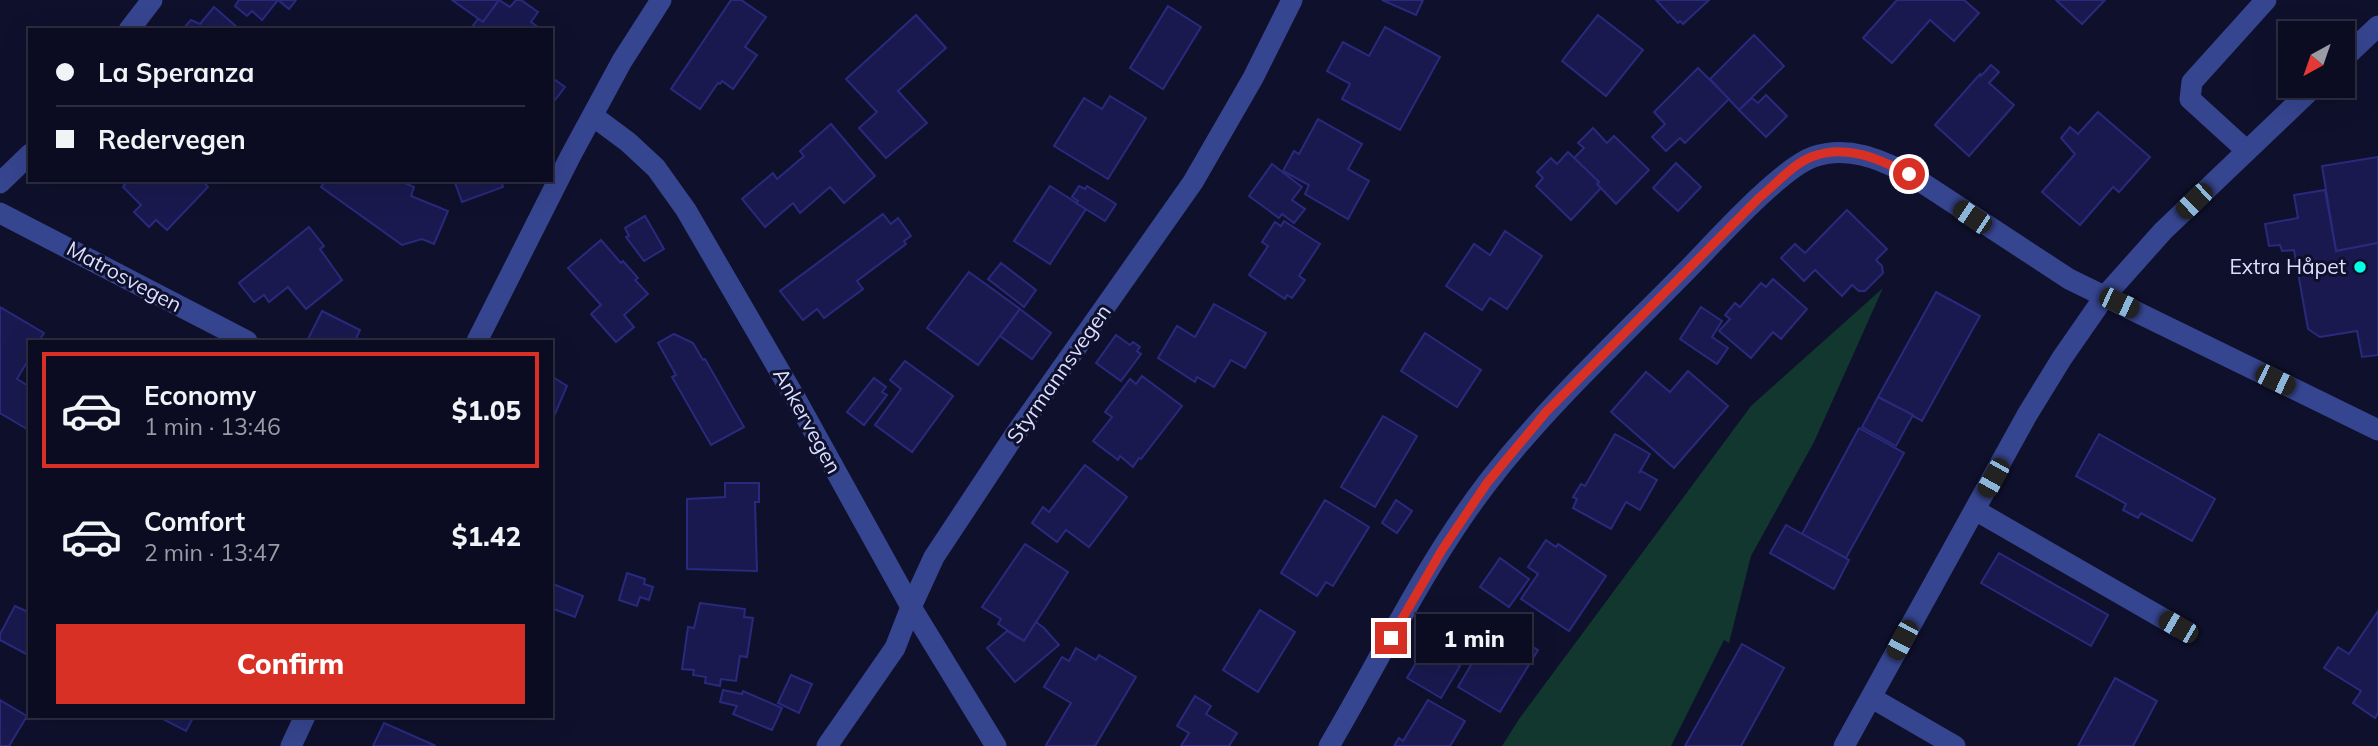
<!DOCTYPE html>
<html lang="en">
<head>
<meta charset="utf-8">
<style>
	body { margin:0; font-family:Mulish,sans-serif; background:#191a2e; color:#f1f3f6; height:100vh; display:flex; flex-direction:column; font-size:26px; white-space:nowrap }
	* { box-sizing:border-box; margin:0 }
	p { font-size:23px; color:#9a9ba5 }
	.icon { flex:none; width:38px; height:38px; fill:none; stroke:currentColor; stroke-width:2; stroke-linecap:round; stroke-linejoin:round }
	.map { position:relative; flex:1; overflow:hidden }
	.details { position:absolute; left:28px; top:340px; width:525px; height:378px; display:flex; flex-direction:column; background:#0b0c21; border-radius:0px; box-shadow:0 7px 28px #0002,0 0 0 2px #2b2c3f }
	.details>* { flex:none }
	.top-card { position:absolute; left:28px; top:28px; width:525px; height:154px; border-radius:0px; box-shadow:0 7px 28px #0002,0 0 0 2px #2b2c3f; display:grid; align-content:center; height:154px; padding:0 28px; background:#0b0c21 }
	.needle { width:46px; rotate:220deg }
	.tools { position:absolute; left:2278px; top:21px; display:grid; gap:14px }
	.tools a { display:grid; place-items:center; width:77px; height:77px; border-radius:0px; background:#0b0c21; box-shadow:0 7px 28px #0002,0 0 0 2px #2b2c3f; font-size:35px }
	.end { position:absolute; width:32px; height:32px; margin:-16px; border:9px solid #d93025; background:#fff; box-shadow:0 0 0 4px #fff }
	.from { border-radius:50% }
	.bubble { position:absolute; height:49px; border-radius:0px; background:#0b0c21; box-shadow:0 7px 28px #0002,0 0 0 2px #2b2c3f; font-size:23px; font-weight:800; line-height:49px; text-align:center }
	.car { position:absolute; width:21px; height:42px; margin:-21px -10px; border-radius:9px; box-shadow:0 0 5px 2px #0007; background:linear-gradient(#222 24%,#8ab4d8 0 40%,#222 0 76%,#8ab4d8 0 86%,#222 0) }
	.top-card b { display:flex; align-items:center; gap:24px; height:66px; font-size:26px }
	.top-card b+b { border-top:2px solid #2b2c3f }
	.top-card i { width:18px; height:18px; background:#f1f3f6 }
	ul { padding:12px 0 0; list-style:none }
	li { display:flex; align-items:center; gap:21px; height:116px; margin:0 14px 10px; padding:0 14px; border:4px solid transparent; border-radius:0px }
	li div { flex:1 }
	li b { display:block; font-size:26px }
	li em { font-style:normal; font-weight:800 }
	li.current { border-color:#d93025 }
	li>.icon { width:63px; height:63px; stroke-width:1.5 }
	.button { display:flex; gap:14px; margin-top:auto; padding:14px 28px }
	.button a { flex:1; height:80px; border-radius:0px; background:#d93025; color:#fff; font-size:28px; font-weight:800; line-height:80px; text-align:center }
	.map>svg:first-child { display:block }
</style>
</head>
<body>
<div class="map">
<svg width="2378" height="746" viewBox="0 0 2378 746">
	<rect width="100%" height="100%" fill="#0f102c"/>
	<path fill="#11372e" d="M1883 288 1814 442 1751 556 1729 643 1724 640 1671 746H1502L1519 719 1751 406Z"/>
	<g fill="#19194f" stroke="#292a7d" stroke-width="2">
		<path d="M239 0H296L289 9 278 0 262 20 252 11 247 16 235 6Z"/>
		<path d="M452 0H499L483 22Z"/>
		<path d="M499 0 510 7 516 0H521L538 12 531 22 542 30H476L472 27 478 19 483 22Z"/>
		<path d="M731 0H741L766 17 745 47 757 55 733 89 722 81 720 84 718 83 700 109 671 89Z"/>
		<path d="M1382 0H1423L1416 15Z"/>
		<path d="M1656 0H1709L1683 24 1680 21 1678 23Z"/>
		<path d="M1897 0H1964L1979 13 1954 41 1930 20 1892 63 1863 38Z"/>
		<path d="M2056 0H2105L2082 24Z"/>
		<path d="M1168 6 1201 27 1163 89 1130 68Z"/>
		<path d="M214 7 238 28 236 30H182L191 20 200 24Z"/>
		<path d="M916 15 946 48 898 91 927 123 886 158 859 128 877 112 846 79Z"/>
		<path d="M1598 15 1643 50 1606 96 1562 61Z"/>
		<path d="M1385 27 1440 57 1400 130 1342 99 1350 84 1327 71 1343 42 1369 56Z"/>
		<path d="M1754 35 1784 66 1739 110 1710 79Z"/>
		<path d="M1991 65 1999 72 1989 83 2014 105 1969 156 1935 125 1980 74 1981 76Z"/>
		<path d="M1698 68 1729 99 1685 143 1680 138 1666 151 1652 137 1665 124 1654 112Z"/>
		<path d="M551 77 565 87 555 100 551 98Z"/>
		<path d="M1766 95 1787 116 1766 137 1739 110 1752 98 1758 103Z"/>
		<path d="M1110 96 1146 118 1108 179 1054 146 1084 98 1102 109Z"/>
		<path d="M2098 112 2150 157 2119 192 2113 187 2080 225 2042 192 2075 154 2061 138 2070 127 2078 134Z"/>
		<path d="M1318 119 1362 144 1348 169 1369 181 1348 219 1305 194 1309 185 1283 171 1294 151 1299 154Z"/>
		<path d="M831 124 875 176 844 203 830 187 800 213 793 203 765 227 742 199 773 173 777 179 804 156 800 151Z"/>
		<path d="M1593 128 1607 143 1614 136 1649 170 1616 204 1597 184 1599 182 1574 158 1584 148 1578 143Z"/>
		<path d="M1568 152 1599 182 1597 184 1601 188 1571 220 1536 186 1543 178 1537 172 1551 158 1557 164Z"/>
		<path d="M2378 157V243L2336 251 2322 166Z"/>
		<path d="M1676 163 1701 187 1678 211 1653 188Z"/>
		<path d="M1272 164 1302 187 1292 200 1305 209 1294 223 1282 214 1279 218 1249 196Z"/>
		<path d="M119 180H202L208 187 167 230 156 220 149 227 134 212 141 205 123 187 125 185Z"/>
		<path d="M326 180H398L414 187 411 196 448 211 434 244 422 239 402 245 321 187Z"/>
		<path d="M454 180H501L503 187 462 202Z"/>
		<path d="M1050 186 1086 209 1050 264 1014 241Z"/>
		<path d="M1079 186 1085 189 1087 186 1116 204 1105 221 1076 203 1078 201 1072 197Z"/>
		<path d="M2325 190 2336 251 2378 243V355L2362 357 2357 331 2320 337 2308 329 2294 250 2282 251 2280 245 2269 246 2265 224 2298 218 2294 195Z"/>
		<path d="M1847 210 1887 249 1876 260 1882 266 1883 273 1865 291H1859L1852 285 1842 296 1815 270 1804 281 1781 258 1795 244 1805 253Z"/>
		<path d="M883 214 891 224 898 218 911 236 904 241 906 244 857 281 863 289 824 318 817 309 803 320 780 291Z"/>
		<path d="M645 216 664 249 644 261 626 237 629 236 625 228Z"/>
		<path d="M1284 221 1320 244 1299 276 1305 280 1292 298 1287 295 1285 299 1249 275 1268 246 1262 242 1275 222 1281 226Z"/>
		<path d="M309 227 324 246 320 249 342 280 306 309 288 287 269 302 264 295 254 302 239 283Z"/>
		<path d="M1505 231 1542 256 1507 309 1490 298 1482 310 1446 286 1474 244 1490 255Z"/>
		<path d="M601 240 621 263 623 261 638 278 635 280 648 294 624 315 634 327 616 342 591 314 601 305 568 268Z"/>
		<path d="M1001 263 1036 290 1024 307 988 279Z"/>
		<path d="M969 272 1020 309 978 365 927 328Z"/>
		<path d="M1773 279 1807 309 1781 339 1773 332 1751 358 1719 331 1730 319 1725 315 1735 303 1740 307 1761 283 1766 287Z"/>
		<path d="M1936 292 1980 316 1922 421 1878 397Z"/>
		<path d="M1214 304 1266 333 1245 368 1231 360 1214 387 1197 377 1195 382 1158 358 1177 326 1195 337Z"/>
		<path d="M0 307 44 333 39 341H30V357L17 379 30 387V425L27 429 0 413Z"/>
		<path d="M1701 307 1722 321 1712 337 1728 348 1717 364 1680 339Z"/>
		<path d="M1020 309 1051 333 1032 359 1000 336Z"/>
		<path d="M322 311 360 330 355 341H307Z"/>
		<path d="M1425 333 1481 370 1457 407 1401 371Z"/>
		<path d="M674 334 693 343 703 360 705 359 744 427 711 445 672 377 676 375 658 343Z"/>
		<path d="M1116 335 1130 345 1133 342 1140 347 1137 351 1141 354 1121 381 1096 363Z"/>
		<path d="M905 361 953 396 912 452 875 425 901 389 890 380Z"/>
		<path d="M1688 371 1728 406 1674 468 1611 412 1646 372 1670 392Z"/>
		<path d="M551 376 567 386 551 423Z"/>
		<path d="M1142 376 1182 406 1141 459 1139 458 1133 467 1120 456 1118 460 1093 441 1112 417 1105 412 1130 379 1136 384Z"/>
		<path d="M874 378 886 387 882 392 887 395 864 425 847 412Z"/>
		<path d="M1878 397 1913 415 1896 446 1862 427Z"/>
		<path d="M1383 416 1417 436 1375 507 1341 487Z"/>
		<path d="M1859 428 1904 453 1846 558 1802 534Z"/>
		<path d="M1615 434 1650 454 1639 473 1641 471 1657 480 1640 510 1626 502 1611 529 1573 508 1577 499 1573 497 1581 484 1585 486Z"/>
		<path d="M2099 434 2215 499 2192 541 2141 513 2138 518 2123 510 2126 504 2076 476Z"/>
		<path d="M1085 465 1127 497 1089 547 1066 530 1057 542 1032 523 1043 507 1049 512Z"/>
		<path d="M725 483H759V502H755L757 571 687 569V499L725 497Z"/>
		<path d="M1325 500 1369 527 1333 586 1326 582 1317 596 1281 573Z"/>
		<path d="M1396 500 1412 511 1397 533 1382 523Z"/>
		<path d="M1786 525 1849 560 1834 589 1770 553Z"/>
		<path d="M1546 540 1556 547 1558 544 1606 576 1569 631 1521 599 1538 574 1528 567Z"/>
		<path d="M1025 544 1068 572 1024 641 998 624 1001 619 982 607Z"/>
		<path d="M1999 553 2108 615 2091 646 1981 583Z"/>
		<path d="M1500 558 1529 579 1509 607 1480 587Z"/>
		<path d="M627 573 645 579 644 584 653 587 649 600 640 597 637 606 619 600Z"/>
		<path d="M553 584 583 596 575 617 551 608Z"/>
		<path d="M700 603 745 609 744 617 753 618 747 657 740 656 736 681 721 679 720 686 705 683 706 677 693 675 694 670 682 669 688 627 694 628Z"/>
		<path d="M15 606 30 613V656L0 640V634Z"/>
		<path d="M1260 610 1295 632 1258 692 1223 670Z"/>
		<path d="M2378 611V713L2375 718 2353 703 2361 691 2324 668 2338 647 2349 654Z"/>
		<path d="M1483 618 1538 650 1500 712 1458 687 1471 665 1459 658Z"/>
		<path d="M1036 622 1044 628 1059 645 1015 682 987 648 1007 631 1024 641Z"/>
		<path d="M1742 644 1784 668 1741 746H1685Z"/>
		<path d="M1426 646 1460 666 1441 698 1407 678Z"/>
		<path d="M1076 648 1096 660 1099 655 1136 677 1095 746H1048L1046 745 1071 703 1044 687 1062 657 1069 661Z"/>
		<path d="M791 675 812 684 799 713 778 703Z"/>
		<path d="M2115 678 2157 701 2133 746H2078Z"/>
		<path d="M723 690 742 694 743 691 782 708 772 730 733 714 737 706 720 702Z"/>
		<path d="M1195 696 1211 706 1206 714 1237 733 1229 746H1181L1189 733 1177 726Z"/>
		<path d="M0 700 27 716 9 746H0Z"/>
		<path d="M1428 700 1465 721 1450 746H1394L1399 738 1403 741Z"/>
		<path d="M157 716H194L186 731Z"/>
		<path d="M384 723 436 746H373Z"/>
	</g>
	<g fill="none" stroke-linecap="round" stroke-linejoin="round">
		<g stroke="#36458f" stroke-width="21">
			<path d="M129 30 152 0"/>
			<path d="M2343 59 2378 26"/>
			<path d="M593 116 628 142 656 168 686 210 797 401 911 607 996 746"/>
			<path d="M2247 151 2190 99 2192 82 2266 0"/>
			<path d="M0 183 30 154"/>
			<path d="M0 213 247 341"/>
			<path d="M477 341 571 155 622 61 661 0"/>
			<path d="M1975 510 2178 627"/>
			<path d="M1872 698 1955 746"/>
			<path d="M291 746 305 716"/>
			<path d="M827 746 895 648 911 607 934 557 1014 436 1193 182 1253 78 1292 0"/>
			<path d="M1329 746C1381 658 1425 564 1488 482 1549 403 1625 334 1695 262 1720 236 1782 168 1813 157 1848 145 1879 159 1909 174L2069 279 2378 430"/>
			<path d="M1844 746 2027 415 2062 358 2105 296 2163 231 2315 86"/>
		</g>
	</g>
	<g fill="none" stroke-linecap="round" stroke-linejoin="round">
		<path stroke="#d93025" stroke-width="9" d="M1391 638 1442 550 1487 483 1546 412 1760 197C1776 184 1792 165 1811 157 1846 143 1879 159 1909 174"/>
	</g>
	<circle fill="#06ffe3" stroke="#0f102c" stroke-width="2.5" cx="2360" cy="267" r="7"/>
	<g text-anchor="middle" stroke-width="6" stroke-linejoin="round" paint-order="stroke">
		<g font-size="21" fill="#dadeff" stroke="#0f102c" text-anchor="end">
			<text x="2346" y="274">Extra Håpet</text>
		</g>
		<g font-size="21" fill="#dadeff" stroke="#0f102c">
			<text transform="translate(124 277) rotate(28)" y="7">Matrosvegen</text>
			<text transform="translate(1059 374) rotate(-55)" y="7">Styrmannsvegen</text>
			<text transform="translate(807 421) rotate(61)" y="7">Ankervegen</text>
		</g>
	</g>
</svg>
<div class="tools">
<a><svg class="needle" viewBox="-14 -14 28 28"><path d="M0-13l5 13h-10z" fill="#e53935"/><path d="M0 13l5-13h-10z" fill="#9a9ba5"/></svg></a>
</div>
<i class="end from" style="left:1909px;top:174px"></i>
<i class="end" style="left:1391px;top:638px"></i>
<div class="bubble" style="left:1416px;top:614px;width:116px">1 min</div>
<i class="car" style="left:2194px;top:201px;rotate:226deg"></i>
<i class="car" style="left:1972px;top:217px;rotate:304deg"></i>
<i class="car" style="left:2119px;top:303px;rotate:115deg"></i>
<i class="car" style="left:2275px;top:380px;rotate:116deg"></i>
<i class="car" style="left:1993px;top:478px;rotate:209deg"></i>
<i class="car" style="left:2178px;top:627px;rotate:300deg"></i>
<i class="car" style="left:1902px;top:640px;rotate:208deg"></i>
<div class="top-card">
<b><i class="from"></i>La Speranza</b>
<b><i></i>Redervegen</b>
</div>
<section class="details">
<ul>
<li class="current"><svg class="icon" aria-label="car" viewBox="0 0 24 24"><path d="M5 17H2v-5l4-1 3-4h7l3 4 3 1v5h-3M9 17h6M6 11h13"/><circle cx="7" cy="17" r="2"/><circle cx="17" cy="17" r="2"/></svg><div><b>Economy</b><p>1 min · 13:46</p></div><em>$1.05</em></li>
<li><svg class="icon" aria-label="car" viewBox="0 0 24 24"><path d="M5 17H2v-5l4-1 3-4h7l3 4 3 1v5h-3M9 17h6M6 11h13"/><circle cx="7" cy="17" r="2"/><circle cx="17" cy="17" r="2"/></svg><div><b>Comfort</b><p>2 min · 13:47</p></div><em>$1.42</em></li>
</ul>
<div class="button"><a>Confirm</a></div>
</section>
</div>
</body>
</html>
